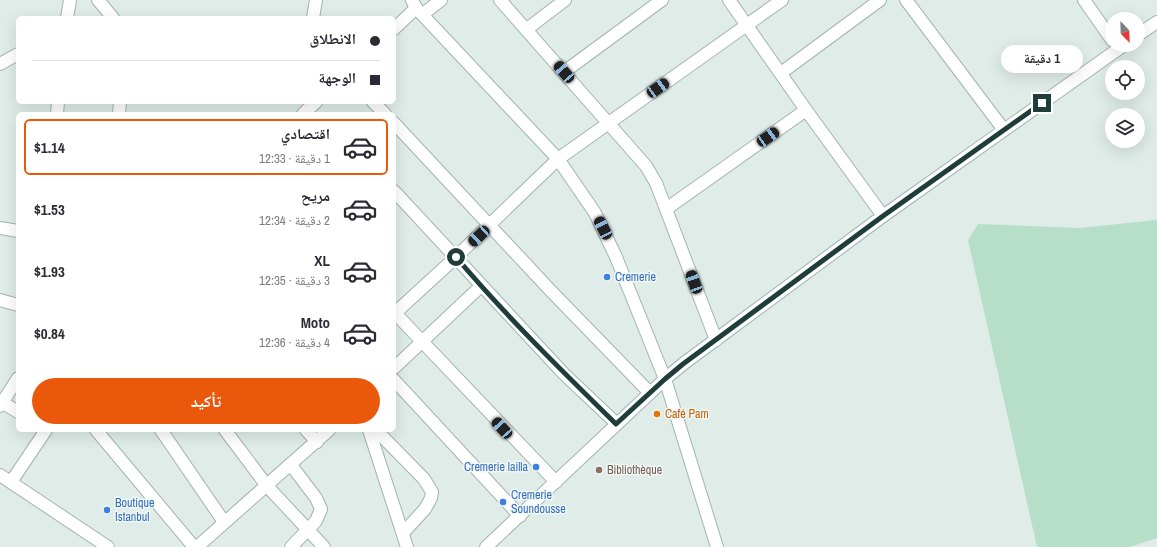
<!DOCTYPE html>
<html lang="ar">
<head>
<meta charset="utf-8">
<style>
	body { margin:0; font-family:"Archivo Narrow","Noto Naskh Arabic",sans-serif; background:#f2f2f3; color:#2b2b33; direction:rtl; height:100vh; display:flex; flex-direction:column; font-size:15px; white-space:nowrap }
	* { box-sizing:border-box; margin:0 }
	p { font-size:13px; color:#7c7c81 }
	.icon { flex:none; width:22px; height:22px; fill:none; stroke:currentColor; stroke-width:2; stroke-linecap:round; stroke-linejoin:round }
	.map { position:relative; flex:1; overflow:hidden; direction:ltr }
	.sheet { position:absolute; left:16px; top:112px; width:380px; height:320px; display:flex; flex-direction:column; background:#fff; border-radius:6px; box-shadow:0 4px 16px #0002; direction:rtl }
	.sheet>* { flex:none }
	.guide { position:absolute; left:16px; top:16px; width:380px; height:88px; border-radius:6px; box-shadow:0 4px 16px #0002; direction:rtl; display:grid; align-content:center; height:88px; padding:0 16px; background:#fff }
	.needle { width:26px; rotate:157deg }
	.tools { position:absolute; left:1105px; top:12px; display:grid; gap:8px }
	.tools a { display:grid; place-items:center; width:40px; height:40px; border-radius:50%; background:#fff; box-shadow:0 4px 16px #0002; font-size:20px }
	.end { position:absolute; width:18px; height:18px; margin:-9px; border:5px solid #1f3d3a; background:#fff; box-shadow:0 0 0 2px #fff }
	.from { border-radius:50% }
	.bubble { position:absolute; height:28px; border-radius:14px; background:#fff; box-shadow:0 4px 16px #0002; font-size:13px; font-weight:700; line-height:28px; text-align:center; direction:rtl }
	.car { position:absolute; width:12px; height:24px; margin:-12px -6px; border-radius:5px; box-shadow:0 0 3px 1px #0007; background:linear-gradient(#222 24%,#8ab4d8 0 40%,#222 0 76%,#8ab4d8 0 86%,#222 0) }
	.guide b { display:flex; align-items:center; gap:14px; height:38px; font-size:15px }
	.guide b+b { border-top:1px solid #e1e1e2 }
	.guide i { width:10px; height:10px; background:#2b2b33 }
	ul { padding:7px 0 0; list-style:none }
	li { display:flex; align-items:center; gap:12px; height:56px; margin:0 8px 6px; padding:0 8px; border:2px solid transparent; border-radius:6px }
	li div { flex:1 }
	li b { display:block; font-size:15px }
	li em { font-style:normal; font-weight:700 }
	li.selected { border-color:#ea580c }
	li>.icon { width:36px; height:36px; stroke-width:1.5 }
	.cta { display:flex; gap:8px; margin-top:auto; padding:8px 16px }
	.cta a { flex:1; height:46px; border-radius:24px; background:#ea580c; color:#fff; font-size:16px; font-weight:700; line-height:46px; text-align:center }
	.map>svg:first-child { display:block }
</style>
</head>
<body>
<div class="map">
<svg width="1157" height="547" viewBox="0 0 1157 547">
	<rect width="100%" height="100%" fill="#dfece8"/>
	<path fill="#b7dec8" d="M1157 220V538L1130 547H1037L968 240 978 224 1080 228Z"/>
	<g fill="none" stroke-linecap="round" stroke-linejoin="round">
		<g stroke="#a2b4b0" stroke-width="14">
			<g id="minor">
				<path d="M98 0 113 18"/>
				<path d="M412 0 416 8 558 159 595 213 616 257 665 379 717 547"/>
				<path d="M500 0 646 166 656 183 666 209 716 340"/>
				<path d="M729 0 806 110 883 216"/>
				<path d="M906 0 1004 130"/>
				<path d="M1084 0 1112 40"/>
				<path d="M423 14 441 0"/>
				<path d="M67 18 70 0"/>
				<path d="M313 18 316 0"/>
				<path d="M394 29 416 8"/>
				<path d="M527 29 565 0"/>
				<path d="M1138 35 1157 22"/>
				<path d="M0 64 18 54"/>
				<path d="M564 72 662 0"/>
				<path d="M781 73 880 0"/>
				<path d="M373 102 385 114"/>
				<path d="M57 114 58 102"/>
				<path d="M119 114 120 102"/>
				<path d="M303 114 316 102"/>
				<path d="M394 123 550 290 650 393"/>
				<path d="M394 191 564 374 617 424"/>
				<path d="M666 209 806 110"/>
				<path d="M0 228 18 231"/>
				<path d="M0 300 18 305"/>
				<path d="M394 312 556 482"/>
				<path d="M395 313 456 257 558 159 782 0"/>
				<path d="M394 368 481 286"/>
				<path d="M394 380 520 516"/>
				<path d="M3 403 18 412"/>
				<path d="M0 406 18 378"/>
				<path d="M96 430 194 547"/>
				<path d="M161 430 224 522"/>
				<path d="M225 430 267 486 324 547"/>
				<path d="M306 430 317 442"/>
				<path d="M369 430 407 547"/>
				<path d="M376 430 424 479 432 492 431 498 425 509 403 533"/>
				<path d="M0 475 108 547"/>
				<path d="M11 482 46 430"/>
				<path d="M197 547 329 430"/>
				<path d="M291 547 316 521 321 509 316 498 291 465"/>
				<path d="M486 547 665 379 683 364 883 216 1124 45"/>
			</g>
		</g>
		<use href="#minor" stroke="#fff" stroke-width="12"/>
	</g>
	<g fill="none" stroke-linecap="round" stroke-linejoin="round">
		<path stroke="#1f3d3a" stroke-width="5" d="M456 257C506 316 561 370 616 424L665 379 683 364 883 216 1042 103"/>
	</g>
	<g fill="#3f7fe0" stroke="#f0f8f5" stroke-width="1.5">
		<circle cx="607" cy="277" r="4"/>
		<circle cx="536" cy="467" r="4"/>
		<circle cx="503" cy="502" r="4"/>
		<circle cx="107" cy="510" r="4"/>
	</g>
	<circle fill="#e8710a" stroke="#f0f8f5" stroke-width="1.5" cx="657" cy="414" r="4"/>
	<circle fill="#8d6e63" stroke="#f0f8f5" stroke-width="1.5" cx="599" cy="470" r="4"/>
	<g text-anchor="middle" stroke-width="3" stroke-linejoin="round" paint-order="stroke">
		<g font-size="12" fill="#366cbe" stroke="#f0f8f5" text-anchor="start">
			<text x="615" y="281">Cremerie</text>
			<text x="528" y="471" text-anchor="end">Cremerie lailla</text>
			<text x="511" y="499">Cremerie<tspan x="511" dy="14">Soundousse</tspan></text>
			<text x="115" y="507">Boutique<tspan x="115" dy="14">Istanbul</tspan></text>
		</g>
		<g font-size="12" fill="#c56008" stroke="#f0f8f5" text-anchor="start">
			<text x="665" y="418">Café Pam</text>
		</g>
		<g font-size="12" fill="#785e54" stroke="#f0f8f5" text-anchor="start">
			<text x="607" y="474">Bibliothèque</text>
		</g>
	</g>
</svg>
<div class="tools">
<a><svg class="needle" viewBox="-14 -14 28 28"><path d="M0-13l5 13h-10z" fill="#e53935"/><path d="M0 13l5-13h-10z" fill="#7c7c81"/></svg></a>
<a><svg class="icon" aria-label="locate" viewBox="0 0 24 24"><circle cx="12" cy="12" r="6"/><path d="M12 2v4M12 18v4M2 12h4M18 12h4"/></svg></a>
<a><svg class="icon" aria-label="layers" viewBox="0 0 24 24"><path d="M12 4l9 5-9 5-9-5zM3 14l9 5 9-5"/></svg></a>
</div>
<i class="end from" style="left:456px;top:257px"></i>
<i class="end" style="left:1042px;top:103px"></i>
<div class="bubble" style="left:1001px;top:45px;width:82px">1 دقيقة</div>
<i class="car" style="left:564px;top:72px;rotate:319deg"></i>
<i class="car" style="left:658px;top:88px;rotate:55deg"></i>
<i class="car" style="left:768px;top:137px;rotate:55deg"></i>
<i class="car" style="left:603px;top:228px;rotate:333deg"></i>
<i class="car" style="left:479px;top:236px;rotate:227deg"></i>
<i class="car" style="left:694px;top:282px;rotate:340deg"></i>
<i class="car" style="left:502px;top:428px;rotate:318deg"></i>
<div class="guide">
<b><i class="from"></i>الانطلاق</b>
<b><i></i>الوجهة</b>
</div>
<section class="sheet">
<ul>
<li class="selected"><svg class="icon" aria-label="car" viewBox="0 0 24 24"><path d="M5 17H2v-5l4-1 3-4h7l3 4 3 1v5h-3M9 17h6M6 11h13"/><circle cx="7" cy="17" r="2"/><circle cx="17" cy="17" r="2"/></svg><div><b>اقتصادي</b><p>1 دقيقة · 12:33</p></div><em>$1.14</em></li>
<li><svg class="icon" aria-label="car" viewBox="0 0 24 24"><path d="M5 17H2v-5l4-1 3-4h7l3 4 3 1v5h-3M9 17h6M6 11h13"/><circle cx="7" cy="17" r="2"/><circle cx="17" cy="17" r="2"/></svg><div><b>مريح</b><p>2 دقيقة · 12:34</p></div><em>$1.53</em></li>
<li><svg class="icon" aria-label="car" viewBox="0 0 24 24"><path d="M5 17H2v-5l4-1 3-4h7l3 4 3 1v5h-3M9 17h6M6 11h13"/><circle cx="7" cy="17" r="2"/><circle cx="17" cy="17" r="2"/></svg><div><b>XL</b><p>3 دقيقة · 12:35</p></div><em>$1.93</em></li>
<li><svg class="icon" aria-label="car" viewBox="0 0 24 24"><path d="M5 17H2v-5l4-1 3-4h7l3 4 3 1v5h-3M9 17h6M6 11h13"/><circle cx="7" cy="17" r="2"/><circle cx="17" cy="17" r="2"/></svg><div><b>Moto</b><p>4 دقيقة · 12:36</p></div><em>$0.84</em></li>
</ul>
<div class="cta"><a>تأكيد</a></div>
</section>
</div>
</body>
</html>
